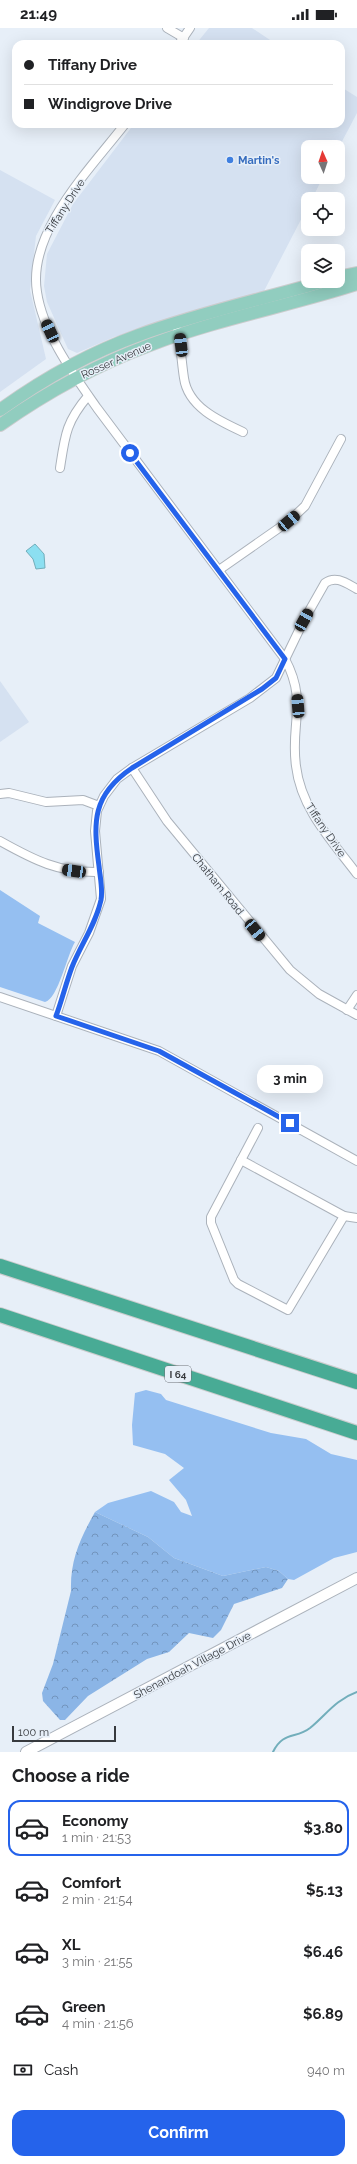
<!DOCTYPE html>
<html lang="en">
<head>
<meta charset="utf-8">
<style>
	body { margin:0; font-family:Raleway,sans-serif; background:#f6f6f6; color:#202124; height:100vh; display:flex; flex-direction:column; font-size:15px; white-space:nowrap }
	* { box-sizing:border-box; margin:0 }
	p { font-size:13px; color:#757577 }
	.icon { flex:none; width:22px; height:22px; fill:none; stroke:currentColor; stroke-width:2; stroke-linecap:round; stroke-linejoin:round }
	.map { position:relative; height:1724px; overflow:hidden }
	.sheet { display:flex; flex-direction:column; background:#fff; flex:1 }
	.sheet>* { flex:none }
	.banner { position:absolute; left:12px; top:12px; width:333px; height:88px; border-radius:12px; box-shadow:0 4px 16px #0002; display:grid; align-content:center; height:88px; padding:0 12px; background:#fff }
	.needle { width:26px; rotate:357deg }
	.buttons { position:absolute; left:301px; top:112px; display:grid; gap:8px }
	.buttons a { display:grid; place-items:center; width:44px; height:44px; border-radius:8px; background:#fff; box-shadow:0 4px 16px #0002; font-size:20px }
	.scale { position:absolute; left:12px; bottom:10px; width:104px; box-sizing:border-box; padding-left:4px; border:2px solid #373a3e; border-top:0; font-size:11px; line-height:14px; white-space:nowrap; color:#373a3e; -webkit-text-stroke:3px #e7eff8; paint-order:stroke }
	.end { position:absolute; width:18px; height:18px; margin:-9px; border:5px solid #2563eb; background:#fff; box-shadow:0 0 0 2px #fff }
	.from { border-radius:50% }
	.bubble { position:absolute; height:28px; border-radius:12px; background:#fff; box-shadow:0 4px 16px #0002; font-size:13px; font-weight:700; line-height:28px; text-align:center }
	.car { position:absolute; width:12px; height:24px; margin:-12px -6px; border-radius:5px; box-shadow:0 0 3px 1px #0007; background:linear-gradient(#222 24%,#8ab4d8 0 40%,#222 0 76%,#8ab4d8 0 86%,#222 0) }
	.banner b { display:flex; align-items:center; gap:14px; height:38px; font-size:15px }
	.banner b+b { border-top:1px solid #e0e0e0 }
	.banner i { width:10px; height:10px; background:#202124 }
	ul { padding:0; list-style:none }
	li { display:flex; align-items:center; gap:12px; height:56px; margin:0 8px 6px; padding:0 4px; border:2px solid transparent; border-radius:12px }
	li div { flex:1 }
	li b { display:block; font-size:15px }
	li em { font-style:normal; font-weight:700 }
	li.active { border-color:#2563eb }
	li>.icon { width:36px; height:36px; stroke-width:1.5 }
	h2 { padding:0 12px; font-size:18px; line-height:48px }
	.pay { display:flex; align-items:center; gap:10px; height:44px; padding:0 12px; font-size:15px }
	.pay p { margin-inline-start:auto }
	.action { display:flex; gap:8px; margin-top:auto; padding:8px 12px }
	.action a { flex:1; height:46px; border-radius:12px; background:#2563eb; color:#fff; font-size:16px; font-weight:700; line-height:46px; text-align:center }
	.status { display:flex; justify-content:space-between; align-items:center; height:28px; padding:0 20px; background:#fff; direction:ltr }
	.status svg { height:11px; fill:currentColor }
	.map>svg:first-child { display:block }
</style>
</head>
<body>
<div class="status"><b>21:49</b><svg viewBox="0 0 49 12"><path d="M0 12V9h3v3zM5 12V6h3v6zM10 12V3h3v9zM15 12V0h3v12zM26 1h20v11H26zM47 4h2v5h-2z"/></svg></div>
<div class="map">
<svg width="357" height="1724" viewBox="0 0 357 1724">
	<defs>
		<pattern id="forest-crowns" width="20" height="18" patternUnits="userSpaceOnUse"><rect width="20" height="18" fill="#8bb5e6"/><path d="M2 6a3 3 0 1 1 6 0M12 15a3 3 0 1 1 6 0" fill="none" stroke="#7294bc"/></pattern>
	</defs>
	<rect width="100%" height="100%" fill="#e7eff8"/>
	<g fill="#d5e1f1">
		<path d="M209 0H252L276 16H196Z"/>
		<path d="M341 59 357 69V85L338 121V119H308V149H323L312 171H308V178L264 263 114 309 77 325 68 321 47 274 44 258 47 226 73 176 134 96H341Z"/>
		<path d="M0 142 55 172 36 208 30 262 46 331 0 364Z"/>
		<path d="M0 653 29 694 0 714Z"/>
	</g>
	<g fill="#95bff1">
		<path d="M0 862 40 888 38 895 75 914C67 927 58 971 45 974L0 959Z"/>
		<path d="M146 1362 161 1366 166 1372 271 1405 306 1411 331 1426 357 1432V1524L334 1530 294 1552 288 1551 279 1543 266 1539 223 1548 174 1530 148 1509 95 1484 108 1475 151 1463 174 1474 181 1484 192 1488 186 1472 169 1452 184 1440 165 1426 133 1417 132 1397 135 1365Z"/>
	</g>
	<path fill="url(#forest-crowns)" d="M95 1484 148 1509 174 1530 223 1548 266 1539 279 1543 288 1551 282 1560 234 1576 221 1602 213 1610 189 1605 169 1624 147 1631 88 1668 65 1692H60L43 1673 42 1665 53 1636 71 1563C70 1532 80 1511 95 1484Z"/>
	<path fill="#8cdff1" stroke="#72aebb" d="M35 516 44 526 45 540 36 541 33 531 26 523Z"/>
	<g fill="none" stroke-linecap="round" stroke-linejoin="round">
		<path stroke="#72aebb" stroke-width="2" d="M273 1724C283 1703 296 1711 310 1700 327 1686 335 1672 357 1664"/>
		<g stroke="#abb2bb" stroke-width="10">
			<g id="minor">
				<path d="M167 0 184 10"/>
				<path d="M179 16 190 0"/>
				<path d="M125 96C91 140 27 204 37 264 43 305 74 347 97 380L285 631C308 674 290 696 296 738 301 781 332 813 357 846"/>
				<path d="M175 295C181 313 181 331 184 350 188 379 219 393 243 404"/>
				<path d="M60 440C65 407 66 394 88 368"/>
				<path d="M219 542 289 493 305 478 341 411"/>
				<path d="M132 740 167 793 290 942 319 966 357 987"/>
				<path d="M0 766 9 765 46 774 83 772 99 778"/>
				<path d="M0 813C34 832 59 845 99 844"/>
				<path d="M0 969 159 1023 357 1133"/>
				<path d="M347 982 357 967"/>
				<path d="M56 988 72 938 89 905 101 871 95 803 97 783 104 768 117 751 132 740 250 670 276 650 304 592 325 555C336 547 346 555 357 561"/>
				<path d="M258 1100 211 1189V1195L234 1252 238 1256 288 1282 344 1188"/>
				<path d="M241 1132 344 1188 357 1190"/>
			</g>
		</g>
		<g stroke="#abb2bb" stroke-width="12">
			<path id="tertiary" d="M26 1724 357 1550"/>
		</g>
		<g stroke="#cbcccd" stroke-width="14">
			<g id="primary">
				<path d="M338 249 357 245"/>
				<path d="M0 382C43 351 89 325 139 307 199 285 263 271 325 253"/>
				<path d="M0 397C47 364 96 337 150 317 217 291 289 278 357 256"/>
			</g>
		</g>
		<g stroke="#cbcccd" stroke-width="16">
			<g id="motorway">
				<path d="M0 1238 357 1354"/>
				<path d="M0 1287 357 1405"/>
			</g>
		</g>
		<use href="#minor" stroke="#fff" stroke-width="8"/>
		<use href="#tertiary" stroke="#fff" stroke-width="10"/>
		<use href="#primary" stroke="#91cdbf" stroke-width="12"/>
		<use href="#motorway" stroke="#48ab95" stroke-width="14"/>
	</g>
	<g fill="none" stroke-linecap="round" stroke-linejoin="round">
		<path stroke="#2563eb" stroke-width="5" d="M130 425 285 631 276 650 262 661 132 740C92 767 93 794 99 838 100 849 103 861 101 872 96 896 81 916 72 939 66 955 62 972 56 988L159 1023 290 1095"/>
	</g>
	<circle fill="#3f7fe0" stroke="#e7eff8" stroke-width="1.5" cx="230" cy="132" r="4"/>
	<g text-anchor="middle" stroke-width="3" stroke-linejoin="round" paint-order="stroke">
		<rect fill="#e7eff8" stroke="#6c7076" stroke-width="1" x="165" y="1338" width="26" height="16" rx="3"/>
		<g font-size="10" font-weight="bold" fill="#373a3e">
			<text x="178" y="1350">I 64</text>
		</g>
		<g font-size="11" font-weight="bold" fill="#366cbe" stroke="#e7eff8" text-anchor="start">
			<text x="238" y="136">Martin's</text>
		</g>
		<g font-size="11" fill="#373a3e" stroke="#e7eff8">
			<text transform="translate(65 178) rotate(-57)" y="4">Tiffany Drive</text>
			<text transform="translate(116 332) rotate(-24)" y="4">Rosser Avenue</text>
			<text transform="translate(326 802) rotate(56)" y="4">Tiffany Drive</text>
			<text transform="translate(218 856) rotate(51)" y="4">Chatham Road</text>
			<text transform="translate(192 1637) rotate(-28)" y="4">Shenandoah Village Drive</text>
		</g>
	</g>
</svg>
<div class="buttons">
<a><svg class="needle" viewBox="-14 -14 28 28"><path d="M0-13l5 13h-10z" fill="#e53935"/><path d="M0 13l5-13h-10z" fill="#757577"/></svg></a>
<a><svg class="icon" aria-label="locate" viewBox="0 0 24 24"><circle cx="12" cy="12" r="6"/><path d="M12 2v4M12 18v4M2 12h4M18 12h4"/></svg></a>
<a><svg class="icon" aria-label="layers" viewBox="0 0 24 24"><path d="M12 4l9 5-9 5-9-5zM3 14l9 5 9-5"/></svg></a>
</div>
<div class="scale">100 m</div>
<i class="end from" style="left:130px;top:425px"></i>
<i class="end" style="left:290px;top:1095px"></i>
<div class="bubble" style="left:257px;top:1037px;width:66px">3 min</div>
<i class="car" style="left:50px;top:303px;rotate:335deg"></i>
<i class="car" style="left:181px;top:317px;rotate:353deg"></i>
<i class="car" style="left:289px;top:493px;rotate:50deg"></i>
<i class="car" style="left:304px;top:592px;rotate:29deg"></i>
<i class="car" style="left:298px;top:678px;rotate:355deg"></i>
<i class="car" style="left:74px;top:843px;rotate:278deg"></i>
<i class="car" style="left:255px;top:902px;rotate:141deg"></i>
<div class="banner">
<b><i class="from"></i>Tiffany Drive</b>
<b><i></i>Windigrove Drive</b>
</div>
</div>
<section class="sheet">
<h2>Choose a ride</h2>
<ul>
<li class="active"><svg class="icon" aria-label="car" viewBox="0 0 24 24"><path d="M5 17H2v-5l4-1 3-4h7l3 4 3 1v5h-3M9 17h6M6 11h13"/><circle cx="7" cy="17" r="2"/><circle cx="17" cy="17" r="2"/></svg><div><b>Economy</b><p>1 min · 21:53</p></div><em>$3.80</em></li>
<li><svg class="icon" aria-label="car" viewBox="0 0 24 24"><path d="M5 17H2v-5l4-1 3-4h7l3 4 3 1v5h-3M9 17h6M6 11h13"/><circle cx="7" cy="17" r="2"/><circle cx="17" cy="17" r="2"/></svg><div><b>Comfort</b><p>2 min · 21:54</p></div><em>$5.13</em></li>
<li><svg class="icon" aria-label="car" viewBox="0 0 24 24"><path d="M5 17H2v-5l4-1 3-4h7l3 4 3 1v5h-3M9 17h6M6 11h13"/><circle cx="7" cy="17" r="2"/><circle cx="17" cy="17" r="2"/></svg><div><b>XL</b><p>3 min · 21:55</p></div><em>$6.46</em></li>
<li><svg class="icon" aria-label="car" viewBox="0 0 24 24"><path d="M5 17H2v-5l4-1 3-4h7l3 4 3 1v5h-3M9 17h6M6 11h13"/><circle cx="7" cy="17" r="2"/><circle cx="17" cy="17" r="2"/></svg><div><b>Green</b><p>4 min · 21:56</p></div><em>$6.89</em></li>
</ul>
<div class="pay"><svg class="icon" aria-label="cash" viewBox="0 0 24 24"><path d="M3 7h18v10H3z"/><circle cx="12" cy="12" r="2"/></svg>Cash<p>940 m</p></div>
<div class="action"><a>Confirm</a></div>
</section>
</body>
</html>
